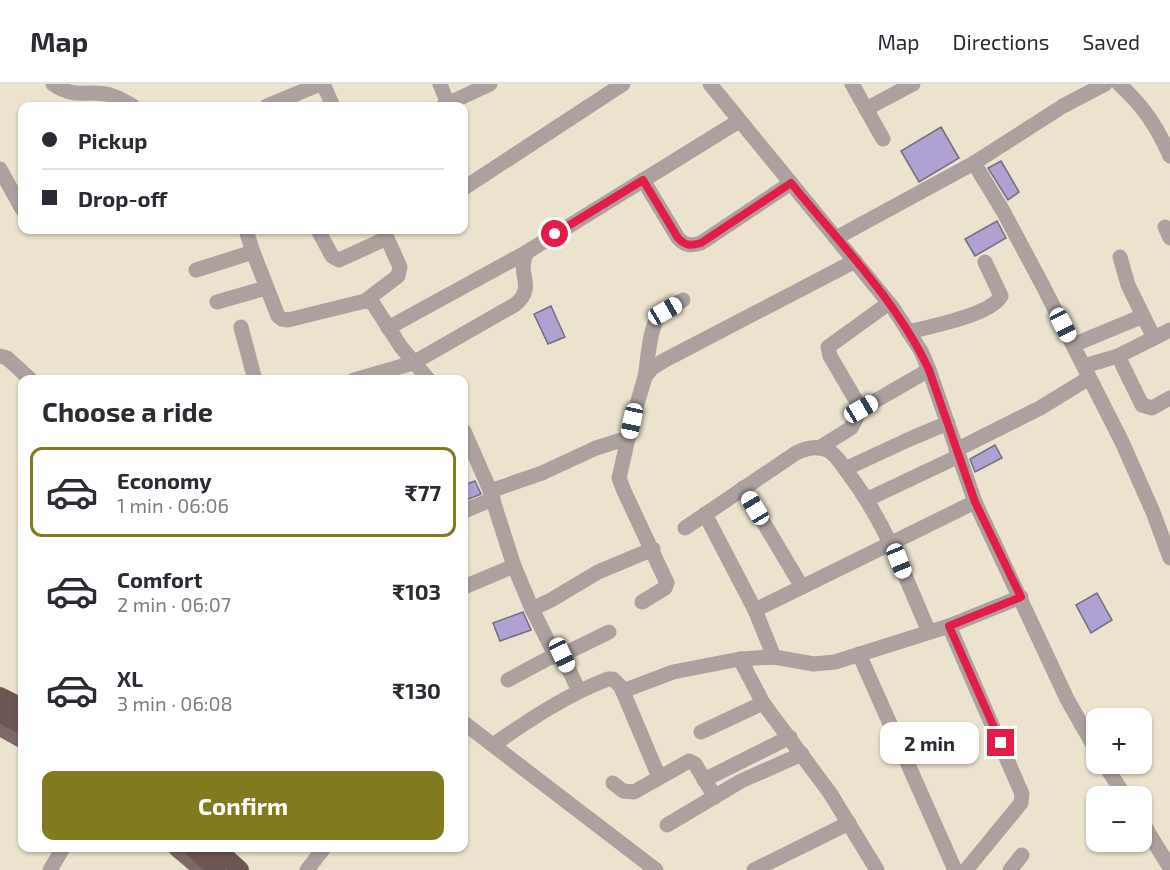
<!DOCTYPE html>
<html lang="en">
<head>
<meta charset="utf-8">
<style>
	body { margin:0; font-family:"Exo 2",sans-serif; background:#f2f2f3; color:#2b2b33; height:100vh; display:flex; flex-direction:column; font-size:22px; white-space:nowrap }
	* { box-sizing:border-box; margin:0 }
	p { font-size:20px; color:#7c7c81 }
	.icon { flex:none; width:33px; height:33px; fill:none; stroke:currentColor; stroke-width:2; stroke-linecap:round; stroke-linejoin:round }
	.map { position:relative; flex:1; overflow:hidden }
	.drawer { position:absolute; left:18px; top:291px; width:450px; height:477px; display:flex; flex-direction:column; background:#fff; border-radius:12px; box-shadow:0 2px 4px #0004 }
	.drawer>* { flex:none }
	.top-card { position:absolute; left:18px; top:18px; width:450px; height:132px; border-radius:12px; box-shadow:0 2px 4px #0004; display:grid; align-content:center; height:132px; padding:0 24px; background:#fff }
	.tools { position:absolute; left:1086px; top:624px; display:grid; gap:12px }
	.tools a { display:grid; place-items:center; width:66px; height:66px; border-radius:12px; background:#fff; box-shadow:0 2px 4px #0004; font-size:30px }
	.end { position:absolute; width:27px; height:27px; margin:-14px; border:8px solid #e11d48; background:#fff; box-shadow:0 0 0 3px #fff }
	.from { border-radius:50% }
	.bubble { position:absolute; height:42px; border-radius:12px; background:#fff; box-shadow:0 2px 4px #0004; font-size:20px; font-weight:700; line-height:42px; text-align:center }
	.car { position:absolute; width:18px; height:36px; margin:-18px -9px; border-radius:8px; box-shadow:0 0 4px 2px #0007; background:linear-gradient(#fff 24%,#345 0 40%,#fff 0 76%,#345 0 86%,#fff 0) }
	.top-card b { display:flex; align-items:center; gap:21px; height:57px; font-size:22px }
	.top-card b+b { border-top:2px solid #e1e1e2 }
	.top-card i { width:15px; height:15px; background:#2b2b33 }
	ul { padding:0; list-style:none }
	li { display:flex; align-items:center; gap:18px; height:90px; margin:0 12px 9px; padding:0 12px; border:3px solid transparent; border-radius:12px }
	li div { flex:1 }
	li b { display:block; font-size:22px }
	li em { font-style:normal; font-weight:700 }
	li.current { border-color:#817a1f }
	li>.icon { width:54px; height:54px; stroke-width:1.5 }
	h2 { padding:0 24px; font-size:27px; line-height:72px }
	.button { display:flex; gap:12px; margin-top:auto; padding:12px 24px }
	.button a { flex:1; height:69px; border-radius:12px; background:#817a1f; color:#fff; font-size:24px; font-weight:700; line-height:69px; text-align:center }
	header { display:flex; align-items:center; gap:36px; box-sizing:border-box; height:84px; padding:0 30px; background:#fff; border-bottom:2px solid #e1e1e2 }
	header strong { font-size:28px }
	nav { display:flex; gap:33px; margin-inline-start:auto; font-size:21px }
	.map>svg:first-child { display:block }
</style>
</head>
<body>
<header>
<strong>Map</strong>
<nav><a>Map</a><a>Directions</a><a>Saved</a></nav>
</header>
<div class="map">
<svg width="1170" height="786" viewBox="0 0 1170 786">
	<rect width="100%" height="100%" fill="#ebe3ce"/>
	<g fill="#afa1d2" stroke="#736e81" stroke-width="1.5">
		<path d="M941 43 959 74 919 98 901 67Z"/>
		<path d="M1001 77 1019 108 1008 116 988 84Z"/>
		<path d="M997 137 1006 154 975 172 965 155Z"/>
		<path d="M551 222 565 253 548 260 534 230Z"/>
		<path d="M995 361 1002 374 975 388 970 375Z"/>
		<path d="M475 397 481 410 464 417V401Z"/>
		<path d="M1097 509 1112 536 1091 549 1076 521Z"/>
		<path d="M523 528 531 546 500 557 493 539Z"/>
	</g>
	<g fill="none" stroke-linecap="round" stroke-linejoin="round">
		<g stroke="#aca19f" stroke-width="15">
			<path d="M53 0C75 16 89 5 110 11 118 13 126 18 133 22"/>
			<path d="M323 0 333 22"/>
			<path d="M440 0 448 20"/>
			<path d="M710 0 893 224 921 267 929 286 975 418 1067 615 1096 666"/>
			<path d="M852 0 883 55"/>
			<path d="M1119 0C1144 23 1156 41 1170 72"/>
			<path d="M267 22 320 0"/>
			<path d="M443 22 490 0"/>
			<path d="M866 25 913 0"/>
			<path d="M974 79 1003 127 1043 202 1122 358 1153 428 1170 474"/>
			<path d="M0 85 22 125"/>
			<path d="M643 96 678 154C686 162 690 162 701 159L791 99"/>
			<path d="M464 104 623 0"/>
			<path d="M1165 143 1170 154"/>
			<path d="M246 146 253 168 278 232 282 235 288 236 365 217 372 218 401 263 429 296"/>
			<path d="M318 146 332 172 339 176 387 154 400 183 398 192 365 217"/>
			<path d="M836 154 974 79 1063 22 1105 0"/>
			<path d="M1120 173 1128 201 1154 254"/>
			<path d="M196 186 253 168"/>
			<path d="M217 218 266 204"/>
			<path d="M241 243 255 296"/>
			<path d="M388 244 527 168"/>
			<path d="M908 248C929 243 991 231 1001 212L985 178"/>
			<path d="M1073 261 1143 232"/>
			<path d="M0 272 7 274 31 296"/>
			<path d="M1118 272 1142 321 1152 324 1170 314"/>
			<path d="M1084 282 1118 272 1170 246"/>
			<path d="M645 293C648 277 649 244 659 232 665 225 674 221 683 216"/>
			<path d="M354 296 413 279 516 220C537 201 515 191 527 168L739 37"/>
			<path d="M861 325 830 272 828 263 889 219"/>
			<path d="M464 347 489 404 514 482 532 525 551 516 598 488 653 465"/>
			<path d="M819 364 851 344 861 325 929 286"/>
			<path d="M956 366 1040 324 1089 294"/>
			<path d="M845 385 912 354 948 339"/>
			<path d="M743 404 802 503"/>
			<path d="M490 407 542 389 596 364 628 354"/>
			<path d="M868 415 959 372"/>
			<path d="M464 427 493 415"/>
			<path d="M705 430 755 526 774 573"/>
			<path d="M685 444 796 369C806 364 816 361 827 366 836 370 842 381 848 389 885 438 905 492 929 548"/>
			<path d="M464 503 514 482"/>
			<path d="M642 518 665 504 667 499 624 407 619 394 632 337 645 293 652 284 665 276 855 177"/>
			<path d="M532 525 555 571"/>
			<path d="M755 526 975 418"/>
			<path d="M949 542 1022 710 1021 719 966 786"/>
			<path d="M859 570 955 786"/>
			<path d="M562 571 609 548"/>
			<path d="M740 575 763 619 830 709 877 786"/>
			<path d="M508 596 549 574 562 571 579 607"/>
			<path d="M623 607 673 588 740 575 774 573 814 580 835 578 949 542 1021 513"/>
			<path d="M464 639 656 786"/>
			<path d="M701 648 763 619"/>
			<path d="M493 661C529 636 566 611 608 595H613L621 603 659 693"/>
			<path d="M1104 680 1125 712"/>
			<path d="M704 696 790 653"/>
			<path d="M613 699 623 707 634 708 689 677 695 680 715 713"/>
			<path d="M1142 738 1170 784"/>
			<path d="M667 741 741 697 802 670"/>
			<path d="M50 786 63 764"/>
			<path d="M307 786 324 764"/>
			<path d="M754 786 849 739"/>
			<path d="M1010 786 1022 771"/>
		</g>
		<g stroke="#7d6a67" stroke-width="18">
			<path d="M0 643 22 655"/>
			<path d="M177 764 203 786"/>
		</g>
		<g stroke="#6c5653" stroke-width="18">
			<path d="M0 612 22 623"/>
			<path d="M0 630 22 641"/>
			<path d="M193 764 217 786"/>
			<path d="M216 764 240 786"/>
		</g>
	</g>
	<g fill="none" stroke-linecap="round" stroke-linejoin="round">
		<path stroke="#e11d48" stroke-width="8" d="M555 150 643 96 678 154C686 162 690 162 701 159L791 99C839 158 897 217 929 286L975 418 1021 513 949 542 1001 659"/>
	</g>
</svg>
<div class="tools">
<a>+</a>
<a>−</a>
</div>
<i class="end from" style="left:555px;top:150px"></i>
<i class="end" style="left:1001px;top:659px"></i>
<div class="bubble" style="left:880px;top:638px;width:99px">2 min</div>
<i class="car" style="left:665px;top:227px;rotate:60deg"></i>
<i class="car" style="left:1063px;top:241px;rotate:153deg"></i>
<i class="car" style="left:861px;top:325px;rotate:60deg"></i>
<i class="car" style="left:632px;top:337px;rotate:192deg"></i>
<i class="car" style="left:755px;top:424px;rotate:329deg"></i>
<i class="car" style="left:899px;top:477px;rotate:158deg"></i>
<i class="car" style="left:562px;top:571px;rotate:155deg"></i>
<div class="top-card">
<b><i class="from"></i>Pickup</b>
<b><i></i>Drop-off</b>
</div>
<section class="drawer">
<h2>Choose a ride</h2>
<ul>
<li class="current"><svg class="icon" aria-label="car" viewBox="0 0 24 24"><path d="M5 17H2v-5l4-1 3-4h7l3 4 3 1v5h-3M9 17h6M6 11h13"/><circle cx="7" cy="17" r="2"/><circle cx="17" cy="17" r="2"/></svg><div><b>Economy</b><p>1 min · 06:06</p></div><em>₹77</em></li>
<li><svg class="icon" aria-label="car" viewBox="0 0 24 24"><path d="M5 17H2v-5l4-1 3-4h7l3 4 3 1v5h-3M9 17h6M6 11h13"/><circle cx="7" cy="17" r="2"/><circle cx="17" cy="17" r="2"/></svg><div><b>Comfort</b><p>2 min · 06:07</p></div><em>₹103</em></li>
<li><svg class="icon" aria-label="car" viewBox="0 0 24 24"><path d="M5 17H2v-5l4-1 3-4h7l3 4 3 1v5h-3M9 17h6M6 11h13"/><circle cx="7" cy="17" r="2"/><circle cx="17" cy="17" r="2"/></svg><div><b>XL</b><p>3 min · 06:08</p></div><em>₹130</em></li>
</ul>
<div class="button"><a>Confirm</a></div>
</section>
</div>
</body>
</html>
